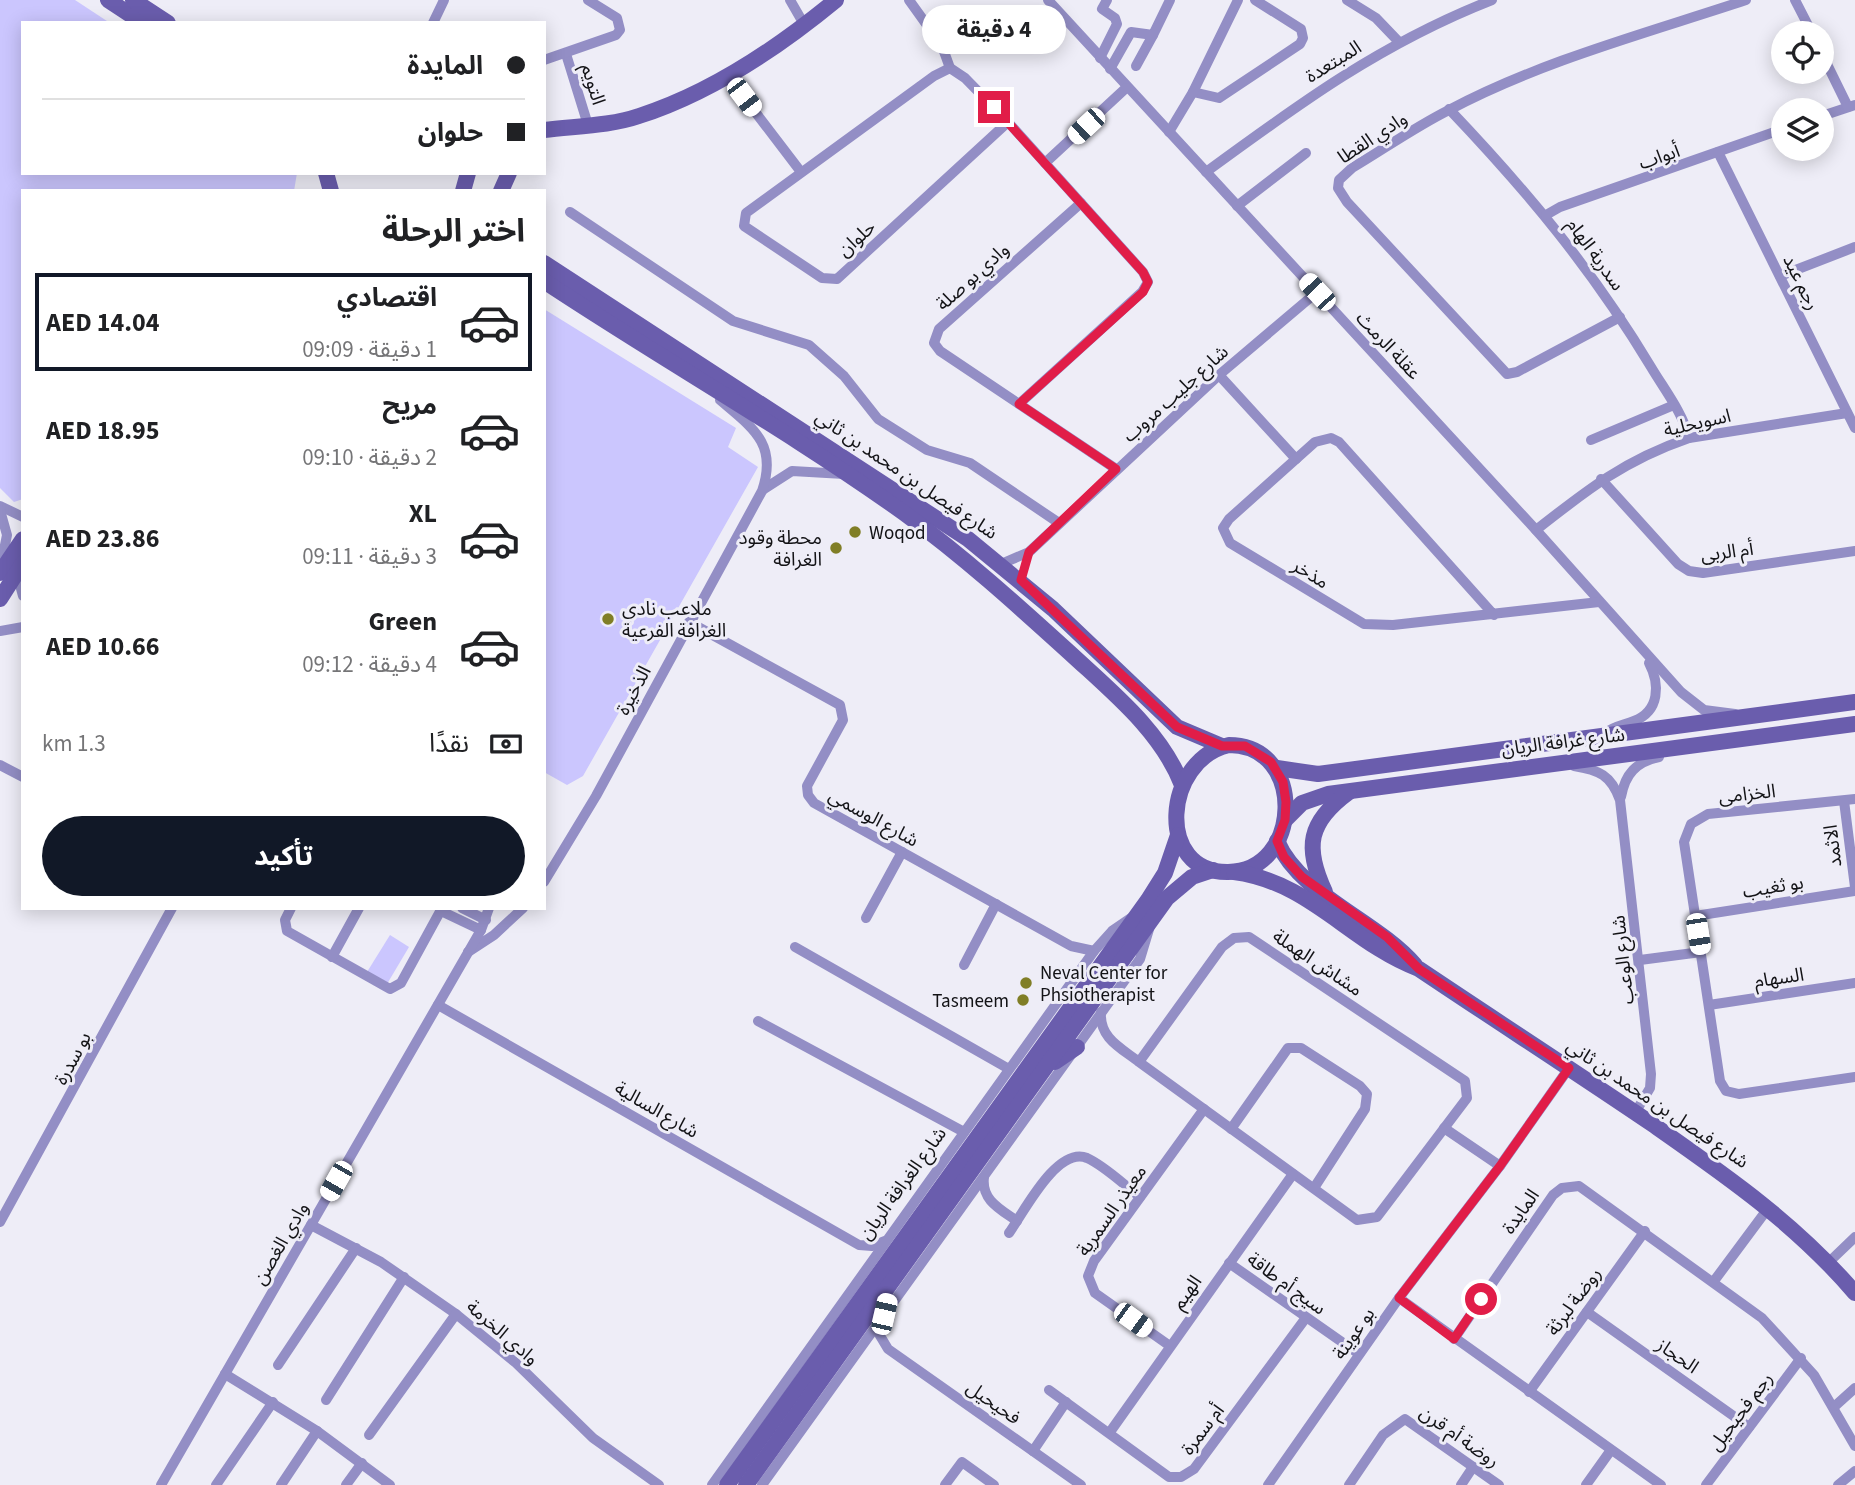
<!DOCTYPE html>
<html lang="ar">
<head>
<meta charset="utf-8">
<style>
	body { margin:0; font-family:"Source Sans 3","Noto Sans Arabic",sans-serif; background:#f6f6f6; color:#202124; direction:rtl; height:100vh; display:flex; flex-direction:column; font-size:26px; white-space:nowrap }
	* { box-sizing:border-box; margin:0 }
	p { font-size:23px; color:#757577 }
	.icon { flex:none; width:38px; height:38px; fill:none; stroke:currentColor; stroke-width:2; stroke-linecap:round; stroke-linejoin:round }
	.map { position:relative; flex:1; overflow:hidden; direction:ltr }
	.details { position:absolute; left:21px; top:189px; width:525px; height:721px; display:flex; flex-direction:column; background:#fff; border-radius:0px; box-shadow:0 4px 18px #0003; direction:rtl }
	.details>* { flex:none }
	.banner { position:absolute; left:21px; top:21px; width:525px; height:154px; border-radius:0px; box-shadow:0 4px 18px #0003; direction:rtl; display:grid; align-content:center; height:154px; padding:0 21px; background:#fff }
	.controls { position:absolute; left:1771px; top:21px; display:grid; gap:14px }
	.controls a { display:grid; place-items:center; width:63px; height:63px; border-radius:50%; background:#fff; box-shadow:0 4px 18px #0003; font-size:35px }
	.end { position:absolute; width:32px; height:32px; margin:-16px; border:9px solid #e11d48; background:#fff; box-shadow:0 0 0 4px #fff }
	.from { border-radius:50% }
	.bubble { position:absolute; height:49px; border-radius:24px; background:#fff; box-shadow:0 4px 18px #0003; font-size:23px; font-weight:700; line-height:49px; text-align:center; direction:rtl }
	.car { position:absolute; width:21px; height:42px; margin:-21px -10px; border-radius:9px; box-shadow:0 0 5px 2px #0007; background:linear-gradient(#fff 24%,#345 0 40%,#fff 0 76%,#345 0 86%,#fff 0) }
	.banner b { display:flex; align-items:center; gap:24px; height:66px; font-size:26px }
	.banner b+b { border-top:2px solid #e0e0e0 }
	.banner i { width:18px; height:18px; background:#202124 }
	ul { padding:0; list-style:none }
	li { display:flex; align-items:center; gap:21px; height:98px; margin:0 14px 10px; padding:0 7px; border:4px solid transparent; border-radius:0px }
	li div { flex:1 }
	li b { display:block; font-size:26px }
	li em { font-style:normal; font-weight:700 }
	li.current { border-color:#111827 }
	li>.icon { width:63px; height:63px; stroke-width:1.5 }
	h2 { padding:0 21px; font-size:32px; line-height:84px }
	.pay { display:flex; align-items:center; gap:18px; height:77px; padding:0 21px; font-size:26px }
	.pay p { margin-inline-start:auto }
	.primary-button { display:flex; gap:14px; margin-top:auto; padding:14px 21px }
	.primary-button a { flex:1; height:80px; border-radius:42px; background:#111827; color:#fff; font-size:28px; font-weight:700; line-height:80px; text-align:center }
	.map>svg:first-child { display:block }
</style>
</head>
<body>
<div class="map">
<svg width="1855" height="1485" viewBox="0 0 1855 1485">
	<rect width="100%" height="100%" fill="#eeedf7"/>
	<g fill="#cbc6fe">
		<path d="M0 0H75L110 23H23V173H297L294 191H23V499L14 502 0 488Z"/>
		<path d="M544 309 736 428 728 447 758 467 583 776 567 785 544 772Z"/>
		<path d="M390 935 409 947 387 984 367 972Z"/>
	</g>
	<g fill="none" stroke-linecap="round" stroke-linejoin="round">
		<g stroke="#938ec5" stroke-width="10">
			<path d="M790 0 805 26"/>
			<path d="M909 0 942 46 950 68"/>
			<path d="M1048 0 1536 530 1681 692 1704 710 1735 714"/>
			<path d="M1347 0 1376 18 1398 41"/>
			<path d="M1795 0 1812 33"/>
			<path d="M433 23 444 0"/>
			<path d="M566 54 588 125"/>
			<path d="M1822 54 1848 107"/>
			<path d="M1100 58 1117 24 1115 18 1102 9 1107 0"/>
			<path d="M544 60 616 35 620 30 617 18 588 0"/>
			<path d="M1136 66 1153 35"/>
			<path d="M950 68 965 78 1008 122 837 279 822 278 744 226 746 213 934 76Z"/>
			<path d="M1110 69 1131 32 1153 35 1170 0"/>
			<path d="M727 75 801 172"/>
			<path d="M1193 92 1219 98 1300 44 1303 38 1301 29 1255 0"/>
			<path d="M1449 109C1528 192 1592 269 1651 367 1664 389 1683 413 1689 438"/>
			<path d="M1822 116 1855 105"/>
			<path d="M1008 122 1143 272 1148 282 1142 292 1019 404"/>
			<path d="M1169 132 1193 92 1238 0"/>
			<path d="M1718 152 1855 428"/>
			<path d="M1045 163 1126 88"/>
			<path d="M1206 172C1300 103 1382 43 1492 0"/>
			<path d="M1081 203 939 329 934 343 940 351 1116 469"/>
			<path d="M1237 206 1306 153"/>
			<path d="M570 212 733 321 809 345 844 376 878 419 927 450 970 463 1059 523"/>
			<path d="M1546 215 1560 207 1783 129"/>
			<path d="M1780 276 1855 247"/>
			<path d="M1620 317 1517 372 1507 374 1347 202 1338 188 1339 180 1352 168C1384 149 1415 127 1449 110 1541 61 1647 33 1746 0"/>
			<path d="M1219 375 1296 459"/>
			<path d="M1591 440 1674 405"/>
			<path d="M1601 479 1678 564 1689 571 1703 573 1855 551"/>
			<path d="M764 489 792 471 844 474"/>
			<path d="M0 506 23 517"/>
			<path d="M0 510 7 535 1 565"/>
			<path d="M1536 530C1588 489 1625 460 1689 438L1847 413"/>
			<path d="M1001 564 1029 552 1219 375 1317 292"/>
			<path d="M23 579 20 585 23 596"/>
			<path d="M1494 615 1339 442 1331 438 1315 442 1229 519 1223 528 1230 543 1364 624 1393 625 1599 602"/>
			<path d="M689 622 840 705 843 720 807 786 808 795 814 803 1071 946 1094 951"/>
			<path d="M0 631 23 627"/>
			<path d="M1607 732C1615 726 1624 725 1634 721 1660 711 1660 684 1649 663"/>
			<path d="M0 765 23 777"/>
			<path d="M1574 766C1599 770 1611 775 1620 800L1651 1074 1650 1088 1635 1113"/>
			<path d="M1621 797C1625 774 1636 762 1659 757"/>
			<path d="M1855 799 1708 814 1691 824 1684 842 1720 1081 1726 1091 1739 1094 1855 1077"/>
			<path d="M1844 801 1855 887"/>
			<path d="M544 882 596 796 762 491C778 444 753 428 720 400"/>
			<path d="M291 908 285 920 287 931 390 989 401 983 442 908"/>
			<path d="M462 908 486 920"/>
			<path d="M441 911 481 930"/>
			<path d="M1695 916 1855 891"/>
			<path d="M866 918 902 852"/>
			<path d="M795 947 1009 1069"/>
			<path d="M468 952 494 935 523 908"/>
			<path d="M332 957 359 908"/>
			<path d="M1640 960 1701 952"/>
			<path d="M964 965 996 904"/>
			<path d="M438 1005 859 1245 872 1246 885 1241"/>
			<path d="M1709 1005 1855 983"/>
			<path d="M1101 1012C1099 1038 1121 1048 1139 1062L1357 1220 1377 1217 1467 1098 1465 1081 1249 937 1234 938 1222 947 1139 1062"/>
			<path d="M758 1021 964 1132"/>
			<path d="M1444 1128 1500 1166"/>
			<path d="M1231 1129 1288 1048H1301L1360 1086 1367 1094 1365 1109 1314 1188"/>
			<path d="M984 1177C981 1200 1000 1209 1017 1221"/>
			<path d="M0 1222 172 908"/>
			<path d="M311 1225 381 1262 456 1314 516 1363 593 1438 659 1485"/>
			<path d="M1009 1233C1024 1212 1057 1146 1087 1158 1105 1166 1124 1185 1140 1197"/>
			<path d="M1829 1262 1855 1237"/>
			<path d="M1229 1263 1359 1354"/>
			<path d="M1714 1281 1769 1207"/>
			<path d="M1399 1298 1661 1485"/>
			<path d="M1587 1312 1749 1427"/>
			<path d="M879 1322V1334L888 1349 1081 1485"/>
			<path d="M1454 1339 1553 1195 1562 1188 1579 1186 1762 1318 1814 1375 1855 1446"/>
			<path d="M1170 1346 1095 1293 1088 1276 1094 1261 1204 1109"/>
			<path d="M278 1365 356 1248"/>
			<path d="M225 1374 317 1431 390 1485"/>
			<path d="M1049 1390 1169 1477H1181L1194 1469 1305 1319"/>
			<path d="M1529 1392 1645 1231"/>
			<path d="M326 1400 404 1277"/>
			<path d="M1835 1406 1855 1388"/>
			<path d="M1110 1432 1293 1174"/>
			<path d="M369 1435 456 1314"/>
			<path d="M1033 1451 1066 1402"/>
			<path d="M161 1485 481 930 489 908"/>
			<path d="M216 1485 273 1402"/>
			<path d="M281 1485 317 1431"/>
			<path d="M346 1485 362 1463"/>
			<path d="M712 1485 1094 951 1112 931 1131 918"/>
			<path d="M762 1485 1140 959 1150 926"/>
			<path d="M945 1485 962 1462 994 1485"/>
			<path d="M1268 1485 1399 1298 1500 1166 1569 1068"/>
			<path d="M1349 1485 1383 1435 1405 1419 1499 1485"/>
			<path d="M1461 1485 1473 1467"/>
			<path d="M1586 1485 1611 1450"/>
			<path d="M1706 1485 1801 1358"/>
			<path d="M1838 1485 1855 1471"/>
		</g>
		<g stroke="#6a5dad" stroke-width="16">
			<path d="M108 0 143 23"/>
			<path d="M133 0 168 23"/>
			<path d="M544 130C575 126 610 126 639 116 711 93 779 47 836 0"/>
			<path d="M326 173 331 191"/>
			<path d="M463 191 468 173"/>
			<path d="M501 191 509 173"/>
			<path d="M544 263 968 539 1053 609 1177 727 1222 746"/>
			<path d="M544 281C663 360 788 430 904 513 963 556 1016 604 1070 653 1112 692 1161 731 1182 785"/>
			<path d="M0 573 23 539"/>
			<path d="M0 599 23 563"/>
			<path d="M1229 745C1307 745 1302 872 1228 872 1155 873 1163 760 1229 745Z"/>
			<path d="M1277 768 1318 774 1855 702"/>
			<path d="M1285 820 1302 803 1328 794 1855 724"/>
			<path d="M1277 841C1300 895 1376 920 1415 965"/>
			<path d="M1234 872C1311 882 1350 943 1419 969 1498 1022 1577 1073 1655 1126 1728 1177 1797 1225 1855 1293"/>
			<path d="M1325 892C1304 847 1308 822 1349 792"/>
			<path d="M1055 1062 1077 1047"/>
			<path d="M727 1485 1148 900 1165 873 1178 835"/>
			<path d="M746 1485 1167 898 1192 877 1213 870"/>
		</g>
	</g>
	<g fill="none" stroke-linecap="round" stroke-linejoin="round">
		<path stroke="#e11d48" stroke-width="9" d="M994 107 1143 272 1148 282 1143 292 1019 404 1116 469 1029 552 1021 580 1177 727 1222 746H1245L1271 762 1283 782 1286 802 1285 820 1277 841 1284 857 1302 877 1387 937 1419 969 1569 1068 1500 1166 1399 1298 1454 1339 1481 1299"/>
	</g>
	<g fill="#807e26" stroke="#eeedf7" stroke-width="2.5">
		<circle cx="855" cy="532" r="7"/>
		<circle cx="836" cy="548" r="7"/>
		<circle cx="608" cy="619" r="7"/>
		<circle cx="1026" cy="983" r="7"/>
		<circle cx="1023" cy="1000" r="7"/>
	</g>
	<g text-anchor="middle" stroke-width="6" stroke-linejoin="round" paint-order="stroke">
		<g font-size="19" fill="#131316" stroke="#eeedf7">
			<text transform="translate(1333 61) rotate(-32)" y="7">المبتعدة</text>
			<text transform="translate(594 84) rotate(73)" y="7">التويم</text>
			<text transform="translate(1372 137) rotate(-33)" y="7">وادي القطا</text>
			<text transform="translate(1659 156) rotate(-19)" y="7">أبواب</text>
			<text transform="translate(856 238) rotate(-42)" y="7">حلوان</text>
			<text transform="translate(1596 254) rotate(54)" y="7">سدرية الهام</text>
			<text transform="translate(972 276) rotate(-42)" y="7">وادي بو صلة</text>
			<text transform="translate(1802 282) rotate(64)" y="7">رجم عيد</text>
			<text transform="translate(1389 345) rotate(47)" y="7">عقلة الرمث</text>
			<text transform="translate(1175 393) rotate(-42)" y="7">شارع جليب مروب</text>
			<text transform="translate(1697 422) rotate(-13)" y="7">اسويحلية</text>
			<text transform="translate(907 474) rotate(34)" y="7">شارع فيصل بن محمد بن ثاني</text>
			<text transform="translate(1727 551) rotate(-7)" y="7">أم الربى</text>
			<text transform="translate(1311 573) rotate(32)" y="7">مذخر</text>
			<text transform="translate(633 690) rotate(-62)" y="7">الذخيرة</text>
			<text transform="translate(1563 741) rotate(-7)" y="7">شارع غرافة الريان</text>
			<text transform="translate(1747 793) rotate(-6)" y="7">الخزامى</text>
			<text transform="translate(874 817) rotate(29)" y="7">شارع الوسمي</text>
			<text transform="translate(1832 846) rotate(-97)" y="7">الاثمد</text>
			<text transform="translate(1773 886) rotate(-9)" y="7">بو ثغيب</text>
			<text transform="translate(1622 960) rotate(-96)" y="7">شارع الوعب</text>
			<text transform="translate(1318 962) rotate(34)" y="7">مشاش الهملة</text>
			<text transform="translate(1779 977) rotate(-8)" y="7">السهام</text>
			<text transform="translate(72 1058) rotate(-62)" y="7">بو سدرة</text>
			<text transform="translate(1658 1103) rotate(34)" y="7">شارع فيصل بن محمد بن ثاني</text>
			<text transform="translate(657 1109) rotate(30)" y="7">شارع السالية</text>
			<text transform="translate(902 1183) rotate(-54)" y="7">شارع الغرافة الريان</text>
			<text transform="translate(1111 1210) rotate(-55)" y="7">معيذر السمرية</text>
			<text transform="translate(1520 1211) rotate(-55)" y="7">المايدة</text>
			<text transform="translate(280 1243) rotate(-60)" y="7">وادي الغصن</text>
			<text transform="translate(1287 1283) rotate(36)" y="7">سيج أم طاقة</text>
			<text transform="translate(1186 1292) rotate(-55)" y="7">الهيم</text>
			<text transform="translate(1573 1301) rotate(-54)" y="7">روضة لبرثة</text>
			<text transform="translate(503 1332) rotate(41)" y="7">وادي الخرمة</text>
			<text transform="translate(1353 1333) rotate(-55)" y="7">بو عوينة</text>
			<text transform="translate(1678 1355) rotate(35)" y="7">الحجاز</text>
			<text transform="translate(994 1402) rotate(35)" y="7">فحيحيل</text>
			<text transform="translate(1740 1411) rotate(-53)" y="7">رجم فحيحيل</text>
			<text transform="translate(1202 1429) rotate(-53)" y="7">أم سمرة</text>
			<text transform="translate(1460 1436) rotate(35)" y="7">روضة أم قرن</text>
		</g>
		<g font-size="19" fill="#131316" stroke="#eeedf7" text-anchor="start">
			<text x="869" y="539">Woqod</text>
			<text x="822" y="544" text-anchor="end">محطة وقود<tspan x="822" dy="22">الغرافة</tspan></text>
			<text x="622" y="615">ملاعب نادي<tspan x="622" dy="22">الغرافة الفرعية</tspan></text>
			<text x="1040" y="979">Neval Center for<tspan x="1040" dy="22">Phsiotherapist</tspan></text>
			<text x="1009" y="1007" text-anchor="end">Tasmeem</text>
		</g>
	</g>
</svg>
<div class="controls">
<a><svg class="icon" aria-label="locate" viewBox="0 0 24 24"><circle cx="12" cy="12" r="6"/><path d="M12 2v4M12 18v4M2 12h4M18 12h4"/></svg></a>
<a><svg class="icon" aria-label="layers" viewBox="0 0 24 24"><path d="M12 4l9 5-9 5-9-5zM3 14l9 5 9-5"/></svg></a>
</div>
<i class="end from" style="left:1481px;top:1299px"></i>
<i class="end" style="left:994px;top:107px"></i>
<div class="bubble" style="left:922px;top:5px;width:144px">4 دقيقة</div>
<i class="car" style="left:744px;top:97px;rotate:143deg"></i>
<i class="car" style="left:1086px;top:126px;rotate:227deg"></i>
<i class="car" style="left:1317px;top:292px;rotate:317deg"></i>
<i class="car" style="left:1698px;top:934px;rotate:171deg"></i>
<i class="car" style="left:336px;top:1181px;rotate:210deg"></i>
<i class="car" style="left:884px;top:1314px;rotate:13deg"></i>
<i class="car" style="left:1133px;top:1320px;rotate:126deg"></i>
<div class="banner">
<b><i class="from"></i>المايدة</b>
<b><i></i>حلوان</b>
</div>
<section class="details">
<h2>اختر الرحلة</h2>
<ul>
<li class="current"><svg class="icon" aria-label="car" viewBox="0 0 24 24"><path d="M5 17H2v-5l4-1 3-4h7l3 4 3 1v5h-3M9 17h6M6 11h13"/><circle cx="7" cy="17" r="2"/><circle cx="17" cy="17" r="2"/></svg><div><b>اقتصادي</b><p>1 دقيقة · 09:09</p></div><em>AED 14.04</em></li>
<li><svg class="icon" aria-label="car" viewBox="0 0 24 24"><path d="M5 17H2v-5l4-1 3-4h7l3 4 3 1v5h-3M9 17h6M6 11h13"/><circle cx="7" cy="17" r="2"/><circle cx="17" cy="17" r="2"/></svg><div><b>مريح</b><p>2 دقيقة · 09:10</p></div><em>AED 18.95</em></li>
<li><svg class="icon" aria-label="car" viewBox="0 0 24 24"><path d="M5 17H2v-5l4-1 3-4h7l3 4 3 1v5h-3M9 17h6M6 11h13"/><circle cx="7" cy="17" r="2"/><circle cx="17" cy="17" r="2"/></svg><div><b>XL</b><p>3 دقيقة · 09:11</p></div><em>AED 23.86</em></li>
<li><svg class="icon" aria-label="car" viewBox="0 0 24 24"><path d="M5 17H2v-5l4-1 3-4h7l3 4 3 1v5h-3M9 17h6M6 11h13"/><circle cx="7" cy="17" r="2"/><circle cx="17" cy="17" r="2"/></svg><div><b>Green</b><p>4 دقيقة · 09:12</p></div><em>AED 10.66</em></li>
</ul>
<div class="pay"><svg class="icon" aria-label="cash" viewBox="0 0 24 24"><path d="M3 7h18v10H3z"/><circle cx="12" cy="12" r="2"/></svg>نقدًا<p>1.3 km</p></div>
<div class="primary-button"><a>تأكيد</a></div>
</section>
</div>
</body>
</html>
